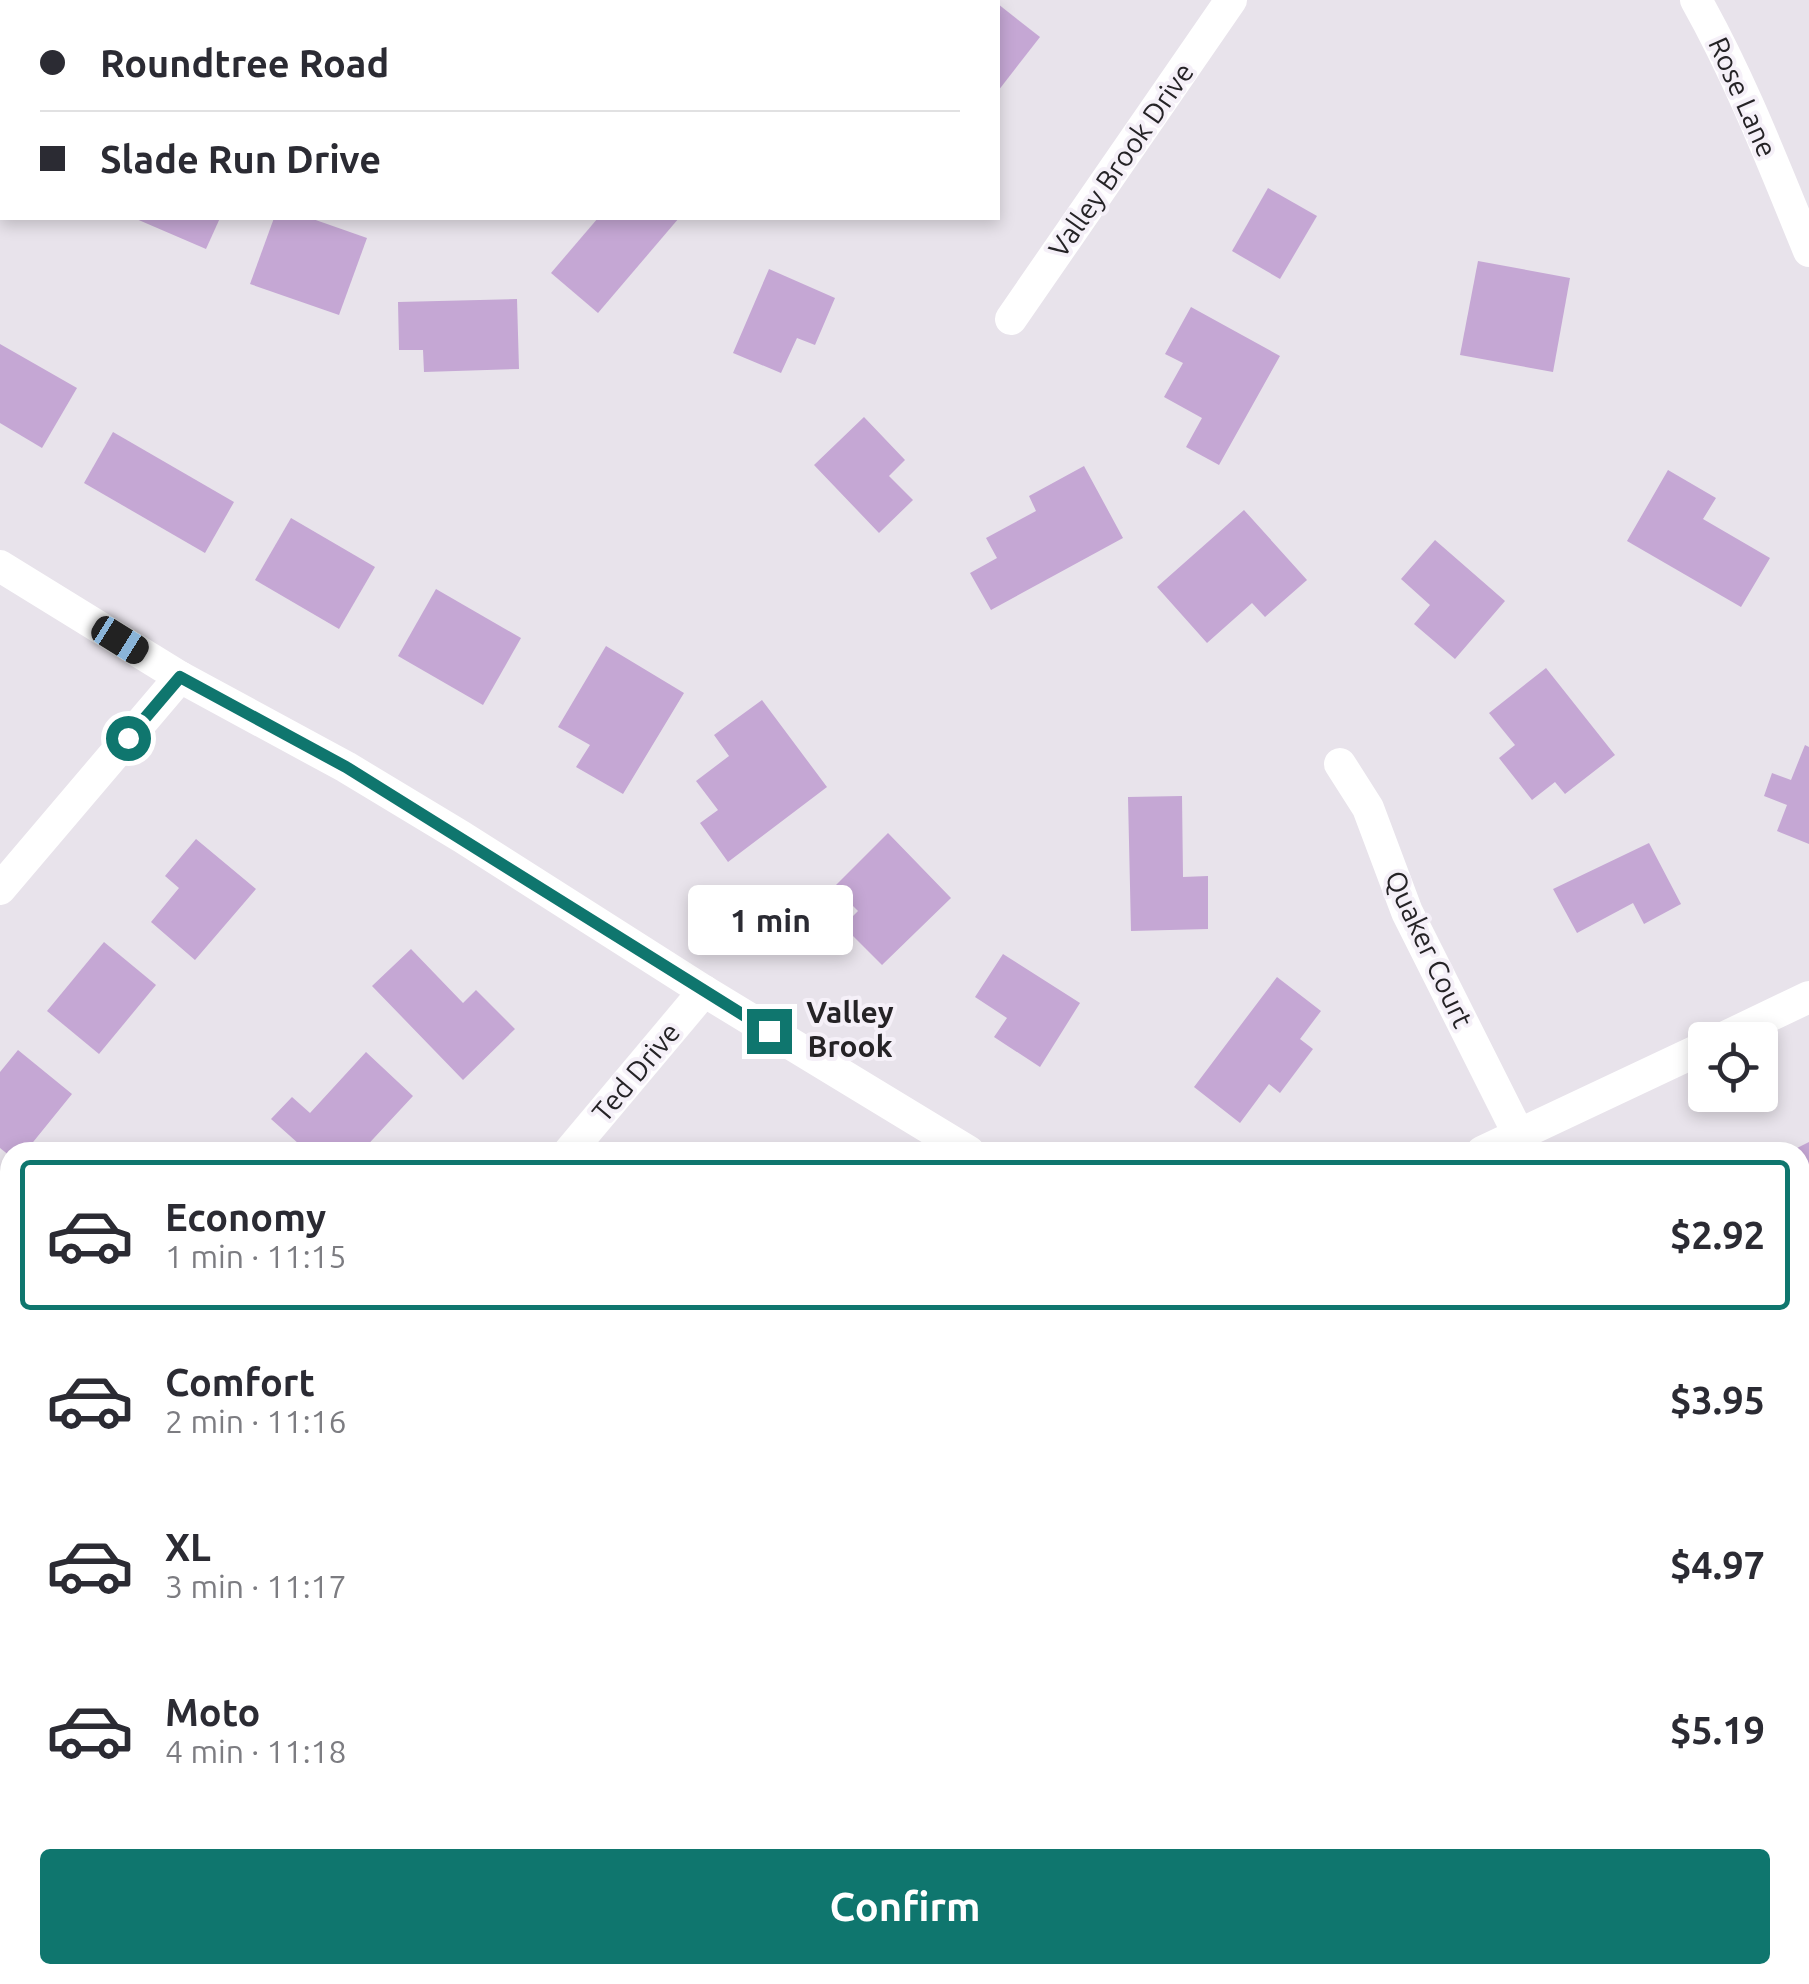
<!DOCTYPE html>
<html lang="en">
<head>
<meta charset="utf-8">
<style>
	body { margin:0; font-family:Ubuntu,sans-serif; background:#f7f7f7; color:#2b2b33; height:100vh; display:flex; flex-direction:column; font-size:38px; white-space:nowrap }
	* { box-sizing:border-box; margin:0 }
	p { font-size:32px; color:#7c7c81 }
	.icon { flex:none; width:55px; height:55px; fill:none; stroke:currentColor; stroke-width:2; stroke-linecap:round; stroke-linejoin:round }
	.map { position:relative; flex:1; overflow:hidden }
	.details { position:absolute; left:0px; top:1142px; width:1810px; height:842px; display:flex; flex-direction:column; background:#fff; border-radius:30px 30px 0 0; box-shadow:0 5px 15px #0003 }
	.details>* { flex:none }
	.top-card { position:absolute; left:0px; top:0px; width:1000px; height:220px; box-shadow:0 5px 15px #0003; display:grid; align-content:center; height:220px; padding:0 40px; background:#fff }
	.buttons { position:absolute; left:1688px; top:1022px; display:grid; gap:20px }
	.buttons a { display:grid; place-items:center; width:90px; height:90px; border-radius:10px; background:#fff; box-shadow:0 5px 15px #0003; font-size:50px }
	.end { position:absolute; width:45px; height:45px; margin:-22px; border:12px solid #0f766e; background:#fff; box-shadow:0 0 0 5px #fff }
	.from { border-radius:50% }
	.bubble { position:absolute; height:70px; border-radius:10px; background:#fff; box-shadow:0 5px 15px #0003; font-size:32px; font-weight:600; line-height:70px; text-align:center }
	.car { position:absolute; width:30px; height:60px; margin:-30px -15px; border-radius:12px; box-shadow:0 0 8px 2px #0007; background:linear-gradient(#222 24%,#8ab4d8 0 40%,#222 0 76%,#8ab4d8 0 86%,#222 0) }
	.top-card b { display:flex; align-items:center; gap:35px; height:95px; font-size:38px }
	.top-card b+b { border-top:2px solid #e1e1e2 }
	.top-card i { width:25px; height:25px; background:#2b2b33 }
	ul { padding:18px 0 0; list-style:none }
	li { display:flex; align-items:center; gap:30px; height:150px; margin:0 20px 15px; padding:0 20px; border:5px solid transparent; border-radius:10px }
	li div { flex:1 }
	li b { display:block; font-size:38px }
	li em { font-style:normal; font-weight:600 }
	li.active { border-color:#0f766e }
	li>.icon { width:90px; height:90px; stroke-width:1.5 }
	.button { display:flex; gap:20px; margin-top:auto; padding:20px 40px }
	.button a { flex:1; height:115px; border-radius:10px; background:#0f766e; color:#fff; font-size:40px; font-weight:600; line-height:115px; text-align:center }
	.map>svg:first-child { display:block }
</style>
</head>
<body>
<div class="map">
<svg width="1809" height="1984" viewBox="0 0 1809 1984">
	<rect width="100%" height="100%" fill="#e8e3eb"/>
	<path fill="#c0d9b4" d="M1800 1762 1809 1767V1984H1678L1679 1975H1800Z"/>
	<g fill="#c5a7d4">
		<path d="M998 4 1040 37 998 91Z"/>
		<path d="M1268 188 1317 216 1280 279 1232 251Z"/>
		<path d="M134 218H220L206 249Z"/>
		<path d="M274 218H310L367 238 339 315 250 284Z"/>
		<path d="M598 218H679L598 313 551 273Z"/>
		<path d="M1478 261 1570 278 1553 372 1460 355Z"/>
		<path d="M769 269 835 298 815 345 797 338 781 373 733 353Z"/>
		<path d="M517 299 519 369 424 372 423 350H399L398 302Z"/>
		<path d="M1191 307 1280 356 1219 465 1186 447 1202 418 1164 397 1183 363 1165 354Z"/>
		<path d="M0 344 77 388 42 448 0 423Z"/>
		<path d="M864 417 905 460 889 476 913 500 879 533 814 465Z"/>
		<path d="M113 432 234 502 205 553 84 483Z"/>
		<path d="M1084 466 1123 538 991 610 970 573 997 558 986 538 1036 511 1029 496Z"/>
		<path d="M1668 470 1716 498 1703 519 1770 558 1741 607 1627 541Z"/>
		<path d="M1244 510 1307 580 1265 617 1252 603 1207 643 1157 587Z"/>
		<path d="M291 518 375 567 339 629 255 580Z"/>
		<path d="M1435 540 1505 601 1455 659 1414 624 1430 605 1401 579Z"/>
		<path d="M436 589 521 638 483 705 398 656Z"/>
		<path d="M606 646 684 693 623 794 576 767 590 745 558 727Z"/>
		<path d="M1546 668 1615 755 1565 794 1555 782 1532 800 1499 758 1515 745 1489 713Z"/>
		<path d="M762 700 827 787 728 862 700 823 718 810 696 781 729 756 714 735Z"/>
		<path d="M1805 745 1809 747V844L1777 831 1787 805 1764 796 1772 773 1791 780Z"/>
		<path d="M1182 796 1183 877 1208 876V929L1131 931 1128 797Z"/>
		<path d="M888 833 951 898 882 965 843 926 858 911 834 887Z"/>
		<path d="M196 839 256 889 195 960 151 922 179 888 165 876Z"/>
		<path d="M1649 843 1681 904 1644 924 1633 903 1577 933 1553 889Z"/>
		<path d="M104 942 156 985 99 1054 47 1011Z"/>
		<path d="M411 949 463 1003 476 990 515 1029 463 1080 372 986Z"/>
		<path d="M1003 954 1080 1003 1040 1067 994 1037 1007 1018 975 997Z"/>
		<path d="M1277 977 1321 1011 1300 1039 1313 1049 1280 1093 1269 1084 1240 1123 1194 1087Z"/>
		<path d="M18 1050 72 1094 25 1152H10V1156L0 1148V1072Z"/>
		<path d="M366 1052 413 1096 361 1152H308L271 1119 292 1097 310 1113Z"/>
		<path d="M1809 1142V1241L1800 1246V1152H1789Z"/>
		<path d="M0 1540 10 1549V1628L0 1639Z"/>
		<path d="M66 1975H149L144 1984H82Z"/>
		<path d="M384 1975H439L441 1982 469 1975H511L513 1984H386Z"/>
		<path d="M1035 1975H1123L1122 1984H1049L1034 1982Z"/>
		<path d="M1200 1975H1280L1283 1984H1203Z"/>
	</g>
	<g fill="none" stroke-linecap="round" stroke-linejoin="round">
		<g stroke="#fff" stroke-width="32">
			<path d="M134 0 138 2"/>
			<path d="M1696 0C1741 80 1774 166 1809 251"/>
			<path d="M1011 319 1231 0"/>
			<path d="M0 566 180 677 346 767 462 837 704 991 969 1152"/>
			<path d="M1340 764 1368 808 1407 912 1519 1135"/>
			<path d="M0 889 180 677"/>
			<path d="M1719 1040 1809 997"/>
			<path d="M569 1152 704 991"/>
			<path d="M1482 1152 1705 1047"/>
			<path d="M0 1825 10 1813"/>
			<path d="M1437 1975V1984"/>
		</g>
	</g>
	<g fill="none" stroke-linecap="round" stroke-linejoin="round">
		<path stroke="#0f766e" stroke-width="12" d="M128 738 180 677 346 767 769 1031"/>
	</g>
	<g text-anchor="middle" stroke-width="8" stroke-linejoin="round" paint-order="stroke">
		<g font-size="28" fill="#252326" stroke="#f5f0f8">
			<text transform="translate(1743 97) rotate(66)" y="10">Rose Lane</text>
			<text transform="translate(1121 160) rotate(-55)" y="10">Valley Brook Drive</text>
			<text transform="translate(1429 949) rotate(65)" y="10">Quaker Court</text>
			<text transform="translate(636 1072) rotate(-50)" y="10">Ted Drive</text>
		</g>
		<g font-size="30" font-weight="bold" fill="#252326" stroke="#f5f0f8">
			<text x="850" y="1023">Valley<tspan x="850" dy="34">Brook</tspan></text>
		</g>
	</g>
</svg>
<div class="buttons">
<a><svg class="icon" aria-label="locate" viewBox="0 0 24 24"><circle cx="12" cy="12" r="6"/><path d="M12 2v4M12 18v4M2 12h4M18 12h4"/></svg></a>
</div>
<i class="end from" style="left:128px;top:738px"></i>
<i class="end" style="left:769px;top:1031px"></i>
<div class="bubble" style="left:688px;top:885px;width:165px">1 min</div>
<i class="car" style="left:120px;top:640px;rotate:122deg"></i>
<div class="top-card">
<b><i class="from"></i>Roundtree Road</b>
<b><i></i>Slade Run Drive</b>
</div>
<section class="details">
<ul>
<li class="active"><svg class="icon" aria-label="car" viewBox="0 0 24 24"><path d="M5 17H2v-5l4-1 3-4h7l3 4 3 1v5h-3M9 17h6M6 11h13"/><circle cx="7" cy="17" r="2"/><circle cx="17" cy="17" r="2"/></svg><div><b>Economy</b><p>1 min · 11:15</p></div><em>$2.92</em></li>
<li><svg class="icon" aria-label="car" viewBox="0 0 24 24"><path d="M5 17H2v-5l4-1 3-4h7l3 4 3 1v5h-3M9 17h6M6 11h13"/><circle cx="7" cy="17" r="2"/><circle cx="17" cy="17" r="2"/></svg><div><b>Comfort</b><p>2 min · 11:16</p></div><em>$3.95</em></li>
<li><svg class="icon" aria-label="car" viewBox="0 0 24 24"><path d="M5 17H2v-5l4-1 3-4h7l3 4 3 1v5h-3M9 17h6M6 11h13"/><circle cx="7" cy="17" r="2"/><circle cx="17" cy="17" r="2"/></svg><div><b>XL</b><p>3 min · 11:17</p></div><em>$4.97</em></li>
<li><svg class="icon" aria-label="car" viewBox="0 0 24 24"><path d="M5 17H2v-5l4-1 3-4h7l3 4 3 1v5h-3M9 17h6M6 11h13"/><circle cx="7" cy="17" r="2"/><circle cx="17" cy="17" r="2"/></svg><div><b>Moto</b><p>4 min · 11:18</p></div><em>$5.19</em></li>
</ul>
<div class="button"><a>Confirm</a></div>
</section>
</div>
</body>
</html>
